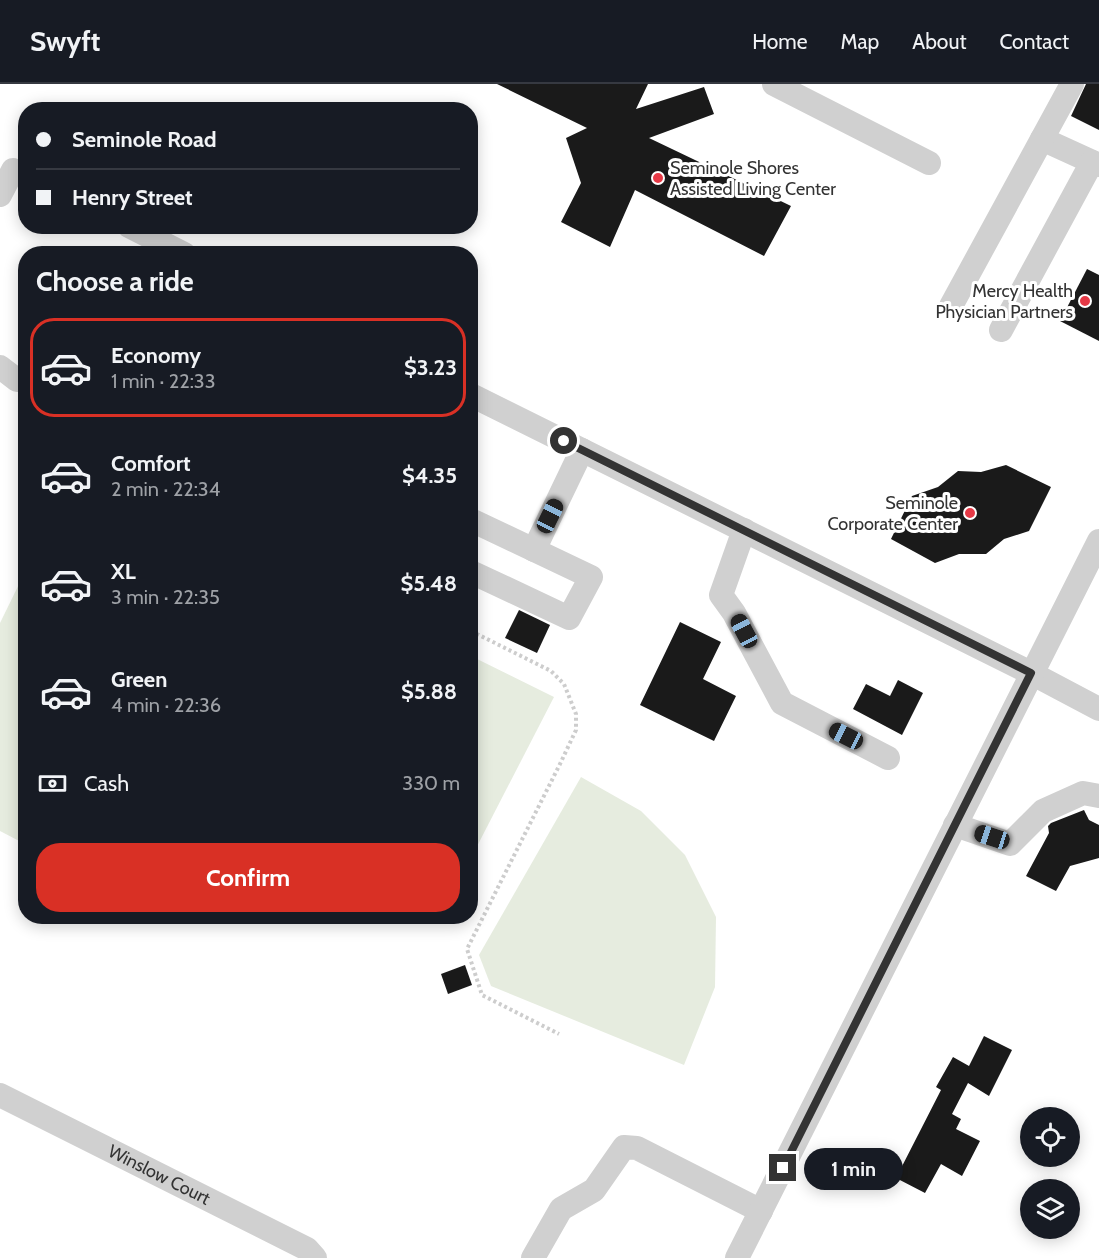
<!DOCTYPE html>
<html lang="en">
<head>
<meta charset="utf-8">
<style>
	body { margin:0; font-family:Cabin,sans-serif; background:#242831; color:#f1f3f6; height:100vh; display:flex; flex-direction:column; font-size:22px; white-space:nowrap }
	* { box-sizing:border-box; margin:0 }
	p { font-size:20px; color:#9ea1a6 }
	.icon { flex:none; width:33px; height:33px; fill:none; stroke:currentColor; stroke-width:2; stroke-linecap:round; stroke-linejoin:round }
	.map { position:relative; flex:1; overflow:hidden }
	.side { position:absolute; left:18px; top:162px; width:460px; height:678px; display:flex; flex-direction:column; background:#171b24; border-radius:24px; box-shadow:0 3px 15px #0003 }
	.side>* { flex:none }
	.guide { position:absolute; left:18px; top:18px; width:460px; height:132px; border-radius:24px; box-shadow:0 3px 15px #0003; display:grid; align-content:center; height:132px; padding:0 18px; background:#171b24 }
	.tools { position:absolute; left:1020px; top:1023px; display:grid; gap:12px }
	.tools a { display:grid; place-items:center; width:60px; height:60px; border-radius:50%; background:#171b24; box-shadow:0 3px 15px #0003; font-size:30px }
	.end { position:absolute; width:27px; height:27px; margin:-14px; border:8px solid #333; background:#fff; box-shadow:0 0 0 3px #fff }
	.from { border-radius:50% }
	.bubble { position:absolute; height:42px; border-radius:21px; background:#171b24; box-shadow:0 3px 15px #0003; font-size:20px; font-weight:700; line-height:42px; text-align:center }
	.car { position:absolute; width:18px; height:36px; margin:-18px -9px; border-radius:8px; box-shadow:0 0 4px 2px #0007; background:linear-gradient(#222 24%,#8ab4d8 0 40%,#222 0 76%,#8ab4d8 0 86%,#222 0) }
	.guide b { display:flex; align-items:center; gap:21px; height:57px; font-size:22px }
	.guide b+b { border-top:2px solid #363941 }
	.guide i { width:15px; height:15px; background:#f1f3f6 }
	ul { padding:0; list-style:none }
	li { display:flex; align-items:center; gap:18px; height:99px; margin:0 12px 9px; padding:0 6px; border:3px solid transparent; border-radius:24px }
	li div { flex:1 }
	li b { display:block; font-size:22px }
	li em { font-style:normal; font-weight:700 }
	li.current { border-color:#d93025 }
	li>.icon { width:54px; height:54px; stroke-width:1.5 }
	h2 { padding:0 18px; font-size:27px; line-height:72px }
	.pay { display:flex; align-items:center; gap:15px; height:66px; padding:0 18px; font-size:22px }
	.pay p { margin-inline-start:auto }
	.primary-button { display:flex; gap:12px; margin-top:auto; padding:12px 18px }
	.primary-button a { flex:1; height:69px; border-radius:24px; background:#d93025; color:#fff; font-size:24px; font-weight:700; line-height:69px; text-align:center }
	header { display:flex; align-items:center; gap:36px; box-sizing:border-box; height:84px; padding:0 30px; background:#171b24; border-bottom:2px solid #363941 }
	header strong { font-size:28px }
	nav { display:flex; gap:33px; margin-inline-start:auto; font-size:21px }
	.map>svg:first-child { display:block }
</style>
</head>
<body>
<header>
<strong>Swyft</strong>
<nav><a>Home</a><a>Map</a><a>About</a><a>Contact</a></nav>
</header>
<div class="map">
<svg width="1099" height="1174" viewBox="0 0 1099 1174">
	<rect width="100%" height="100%" fill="#fff"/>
	<g fill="#e6ecdf">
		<path d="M25 488 26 760H25L0 747V539Z"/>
		<path d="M471 572 554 613 471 774Z"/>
		<path d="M581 693 641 727 685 771 716 833 715 903 684 981 491 902 479 871Z"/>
	</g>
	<g fill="#1a1a1a">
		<path d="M497 0H648L636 25 704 3 714 30 649 54 791 122 764 172 635 106 610 163 561 138 581 99 566 54 587 44Z"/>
		<path d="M1086 0H1099V46L1071 32Z"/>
		<path d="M1087 185 1099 191V257L1060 237Z"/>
		<path d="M1006 381 1051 403 1029 447 1004 455 986 470H959L935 479 891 455 912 412 938 403 958 387 981 388Z"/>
		<path d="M519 526 550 541 537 569 505 554Z"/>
		<path d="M680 538 721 558 703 595 736 612 714 657 640 621Z"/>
		<path d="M898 596 923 609 902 651 853 625 866 600 890 612Z"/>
		<path d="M1084 726 1089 736 1099 741V774L1070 782 1056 807 1026 792 1049 749 1048 742 1051 739Z"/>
		<path d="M465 881 472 901 448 910 441 890Z"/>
		<path d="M984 952 1012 966 989 1012 968 999 952 1030 961 1035 956 1045 980 1057 962 1092 941 1080 925 1109 896 1094 941 1006 936 1003 953 973 969 982Z"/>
	</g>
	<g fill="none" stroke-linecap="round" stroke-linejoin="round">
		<path stroke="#cdcdcd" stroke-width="4" stroke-dasharray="3 3" stroke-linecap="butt" d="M471 547 551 587 564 600 576 630V646L560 680 467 865 482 911 559 950"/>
		<g stroke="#d0d0d0" stroke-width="24">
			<path d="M774 0 929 79"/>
			<path d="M1042 55 1099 81"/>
			<path d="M0 111 13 86"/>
			<path d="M129 142 184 170"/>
			<path d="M951 222 1072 0"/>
			<path d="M1001 246 1092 78"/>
			<path d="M0 283 17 296"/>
			<path d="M471 311 1031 589 1099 625"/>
			<path d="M471 436 591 493 569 534 471 488"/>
			<path d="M744 446 721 511 734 529 782 619 888 674"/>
			<path d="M534 466 582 366"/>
			<path d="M955 741 1010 760 1043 727 1083 709 1099 712"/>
			<path id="s1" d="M0 1011 307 1165 315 1174"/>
			<path d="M533 1174 561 1125 594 1106 624 1063 637 1064 761 1127"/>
			<path d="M737 1174 1099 457"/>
		</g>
	</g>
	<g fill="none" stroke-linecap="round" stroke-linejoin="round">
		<path stroke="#333" stroke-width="8" d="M564 357 1031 589 783 1084"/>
	</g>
	<g fill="#e63946" stroke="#fff" stroke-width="2">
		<circle cx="658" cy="94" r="6"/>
		<circle cx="1085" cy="217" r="6"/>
		<circle cx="970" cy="429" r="6"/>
	</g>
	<g text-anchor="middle" stroke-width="6" stroke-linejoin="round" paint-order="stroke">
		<g font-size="18" fill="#333" stroke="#fff" text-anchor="end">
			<text x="670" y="90" text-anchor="start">Seminole Shores<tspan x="670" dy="21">Assisted Living Center</tspan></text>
			<text x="1073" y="213">Mercy Health<tspan x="1073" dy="21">Physician Partners</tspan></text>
			<text x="958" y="425">Seminole<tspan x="958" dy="21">Corporate Center</tspan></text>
		</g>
		<g font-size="18" fill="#333" stroke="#fff">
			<text dy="6" stroke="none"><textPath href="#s1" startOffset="178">Winslow Court</textPath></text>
		</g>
	</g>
</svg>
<div class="tools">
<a><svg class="icon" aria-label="locate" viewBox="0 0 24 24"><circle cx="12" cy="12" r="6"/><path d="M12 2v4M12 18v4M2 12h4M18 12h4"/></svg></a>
<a><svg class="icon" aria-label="layers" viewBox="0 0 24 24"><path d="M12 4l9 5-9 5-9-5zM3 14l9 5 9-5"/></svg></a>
</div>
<i class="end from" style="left:564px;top:357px"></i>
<i class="end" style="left:783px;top:1084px"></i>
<div class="bubble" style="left:804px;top:1064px;width:99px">1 min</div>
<i class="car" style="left:550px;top:432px;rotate:26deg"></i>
<i class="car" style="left:744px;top:547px;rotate:332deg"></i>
<i class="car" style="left:846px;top:652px;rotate:297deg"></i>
<i class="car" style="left:992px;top:753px;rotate:288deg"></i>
<div class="guide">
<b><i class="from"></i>Seminole Road</b>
<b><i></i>Henry Street</b>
</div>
<section class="side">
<h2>Choose a ride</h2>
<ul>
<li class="current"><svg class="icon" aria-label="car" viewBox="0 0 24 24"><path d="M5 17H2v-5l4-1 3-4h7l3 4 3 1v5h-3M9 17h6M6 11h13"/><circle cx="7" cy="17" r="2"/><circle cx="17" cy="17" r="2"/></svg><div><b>Economy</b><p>1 min · 22:33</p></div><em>$3.23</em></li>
<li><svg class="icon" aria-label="car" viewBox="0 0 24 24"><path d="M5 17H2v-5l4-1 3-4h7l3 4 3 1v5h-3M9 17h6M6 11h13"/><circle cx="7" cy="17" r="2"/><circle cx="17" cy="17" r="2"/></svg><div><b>Comfort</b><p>2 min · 22:34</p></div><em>$4.35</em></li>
<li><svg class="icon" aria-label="car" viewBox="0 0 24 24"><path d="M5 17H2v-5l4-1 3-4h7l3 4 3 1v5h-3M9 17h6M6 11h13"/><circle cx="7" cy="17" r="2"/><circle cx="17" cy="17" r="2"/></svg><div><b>XL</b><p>3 min · 22:35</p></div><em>$5.48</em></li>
<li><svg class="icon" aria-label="car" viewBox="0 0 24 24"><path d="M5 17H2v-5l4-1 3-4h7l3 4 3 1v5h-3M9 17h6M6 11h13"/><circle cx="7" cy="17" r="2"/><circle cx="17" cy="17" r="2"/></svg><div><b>Green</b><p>4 min · 22:36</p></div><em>$5.88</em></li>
</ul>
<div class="pay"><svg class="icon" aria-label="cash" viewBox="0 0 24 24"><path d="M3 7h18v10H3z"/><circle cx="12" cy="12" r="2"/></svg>Cash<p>330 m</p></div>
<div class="primary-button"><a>Confirm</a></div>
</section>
</div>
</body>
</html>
